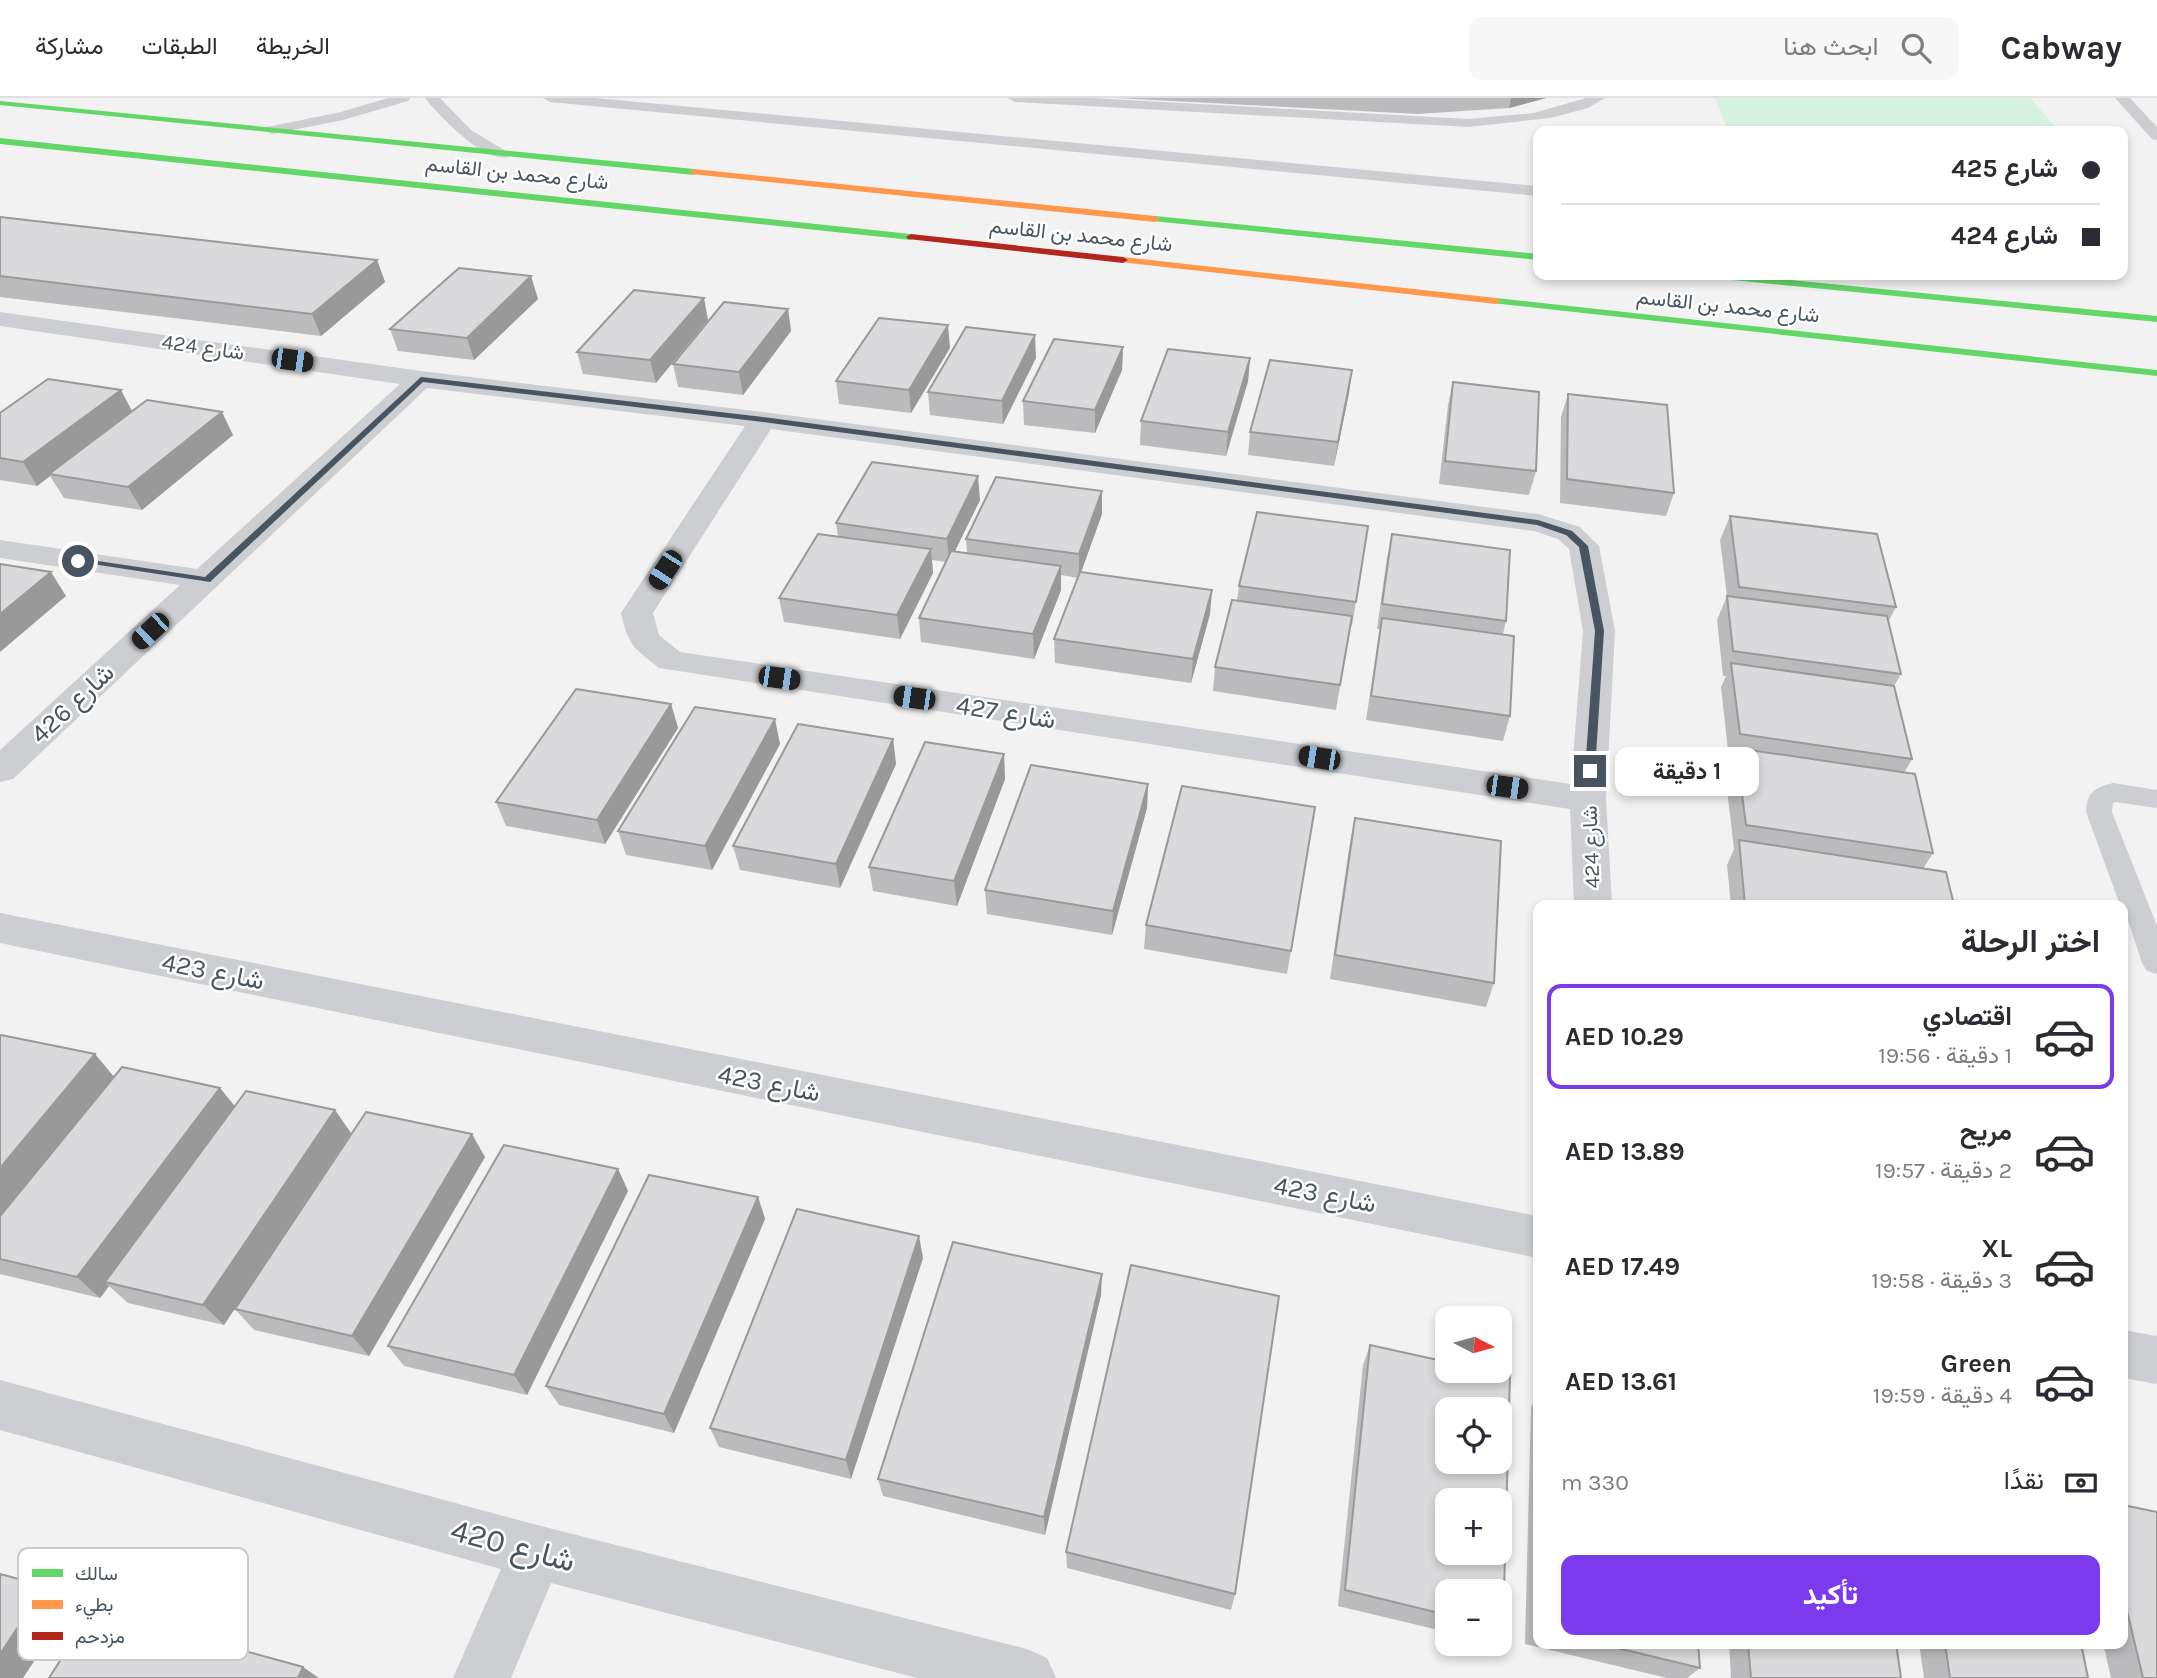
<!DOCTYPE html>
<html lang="ar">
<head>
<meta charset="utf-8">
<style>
	body { margin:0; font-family:Karla,Vazirmatn,sans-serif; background:#f7f7f7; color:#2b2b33; direction:rtl; height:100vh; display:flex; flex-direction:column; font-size:26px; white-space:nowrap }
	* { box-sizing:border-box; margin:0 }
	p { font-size:23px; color:#7c7c81 }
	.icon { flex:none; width:38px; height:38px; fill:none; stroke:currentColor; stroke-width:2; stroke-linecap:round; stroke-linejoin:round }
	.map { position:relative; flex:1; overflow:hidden; direction:ltr }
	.sheet { position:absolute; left:1533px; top:802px; width:595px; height:749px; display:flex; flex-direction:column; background:#fff; border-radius:14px; box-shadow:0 4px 10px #0003; direction:rtl }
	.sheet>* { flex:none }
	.hud { position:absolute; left:1533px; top:28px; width:595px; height:154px; border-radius:14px; box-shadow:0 4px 10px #0003; direction:rtl; display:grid; align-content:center; height:154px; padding:0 28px; background:#fff }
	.needle { width:46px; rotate:96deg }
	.buttons { position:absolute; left:1435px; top:1208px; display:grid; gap:14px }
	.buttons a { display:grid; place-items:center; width:77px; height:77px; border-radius:14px; background:#fff; box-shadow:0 4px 10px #0003; font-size:35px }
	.end { position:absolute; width:32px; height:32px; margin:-16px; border:9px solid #485560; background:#fff; box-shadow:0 0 0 4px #fff }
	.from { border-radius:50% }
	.bubble { position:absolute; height:49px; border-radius:14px; background:#fff; box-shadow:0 4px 10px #0003; font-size:23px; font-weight:700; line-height:49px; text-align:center; direction:rtl }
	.car { position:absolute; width:21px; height:42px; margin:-21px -10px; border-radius:9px; box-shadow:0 0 5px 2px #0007; background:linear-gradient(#222 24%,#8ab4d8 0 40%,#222 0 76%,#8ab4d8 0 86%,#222 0) }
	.hud b { display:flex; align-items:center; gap:24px; height:66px; font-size:26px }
	.hud b+b { border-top:2px solid #e1e1e2 }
	.hud i { width:18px; height:18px; background:#2b2b33 }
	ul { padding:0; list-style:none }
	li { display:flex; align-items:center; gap:21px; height:105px; margin:0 14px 10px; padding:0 14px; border:4px solid transparent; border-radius:14px }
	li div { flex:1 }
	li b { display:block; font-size:26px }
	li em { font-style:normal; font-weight:700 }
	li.selected { border-color:#7c3aed }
	li>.icon { width:63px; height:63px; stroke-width:1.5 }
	h2 { padding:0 28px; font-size:32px; line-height:84px }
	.pay { display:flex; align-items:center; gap:18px; height:77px; padding:0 28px; font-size:26px }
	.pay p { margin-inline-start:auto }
	.action { display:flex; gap:14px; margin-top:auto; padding:14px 28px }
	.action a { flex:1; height:80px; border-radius:14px; background:#7c3aed; color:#fff; font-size:28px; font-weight:700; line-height:80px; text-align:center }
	header { display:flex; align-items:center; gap:42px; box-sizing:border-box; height:98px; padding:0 35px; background:#fff; border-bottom:2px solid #e1e1e2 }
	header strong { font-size:33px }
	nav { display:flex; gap:38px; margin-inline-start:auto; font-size:24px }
	.search { width:490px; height:63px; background:#f7f7f7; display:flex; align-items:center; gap:18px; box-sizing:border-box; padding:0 24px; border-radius:14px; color:#7c7c81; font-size:26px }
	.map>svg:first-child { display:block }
</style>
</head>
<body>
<header>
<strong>Cabway</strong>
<div class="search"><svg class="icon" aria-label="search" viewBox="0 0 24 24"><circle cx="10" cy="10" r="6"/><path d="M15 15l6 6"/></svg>ابحث هنا</div>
<nav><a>الخريطة</a><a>الطبقات</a><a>مشاركة</a></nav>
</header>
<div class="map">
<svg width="2157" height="1580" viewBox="0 0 2157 1580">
	<rect width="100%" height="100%" fill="#f3f2f2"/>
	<path fill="#d6f2e0" d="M1715 0H2030L2059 33H1728Z"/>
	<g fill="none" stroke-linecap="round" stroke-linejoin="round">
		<g fill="#ccced1" fill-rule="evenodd">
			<path d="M388 0H410L408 3 343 22 272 36 265 32 267 29 341 14Z"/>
			<path d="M425 0H440L471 32 511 56 508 59C484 65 439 18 425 0Z"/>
			<path d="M543 0H595L1538 88V98L550 4Z"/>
			<path d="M1008 0H1092L1468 21 1534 15 1586 0H1605L1588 10 1550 20 1468 29 1015 4Z"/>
			<path d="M2115 0H2130L2157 29V42L2152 41Z"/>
			<path d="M2113 685 2157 692V710L2116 704 2113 705 2112 714 2157 828V876L2147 873 2142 865 2123 807H2120L2086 714C2087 694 2094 690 2113 685Z"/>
		</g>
		<g fill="#ccced1" fill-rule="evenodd">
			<path d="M0 214 421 273 763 314 1538 416 1580 429 1599 448 1615 533 1606 701 1612 807H1574L1570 711 659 570C633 549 629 549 621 515L745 328 427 290 13 681 0 684V652L180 487 0 460V442L197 471 400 286 0 228ZM771 331 1534 433 1558 441 1569 451 1583 533 1571 686 680 554 659 537 653 515Z"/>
			<path d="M0 815 1538 1118V1160L0 845Z"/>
			<path d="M2123 1232 2157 1238V1286L2123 1280Z"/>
			<path d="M0 1282 537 1427 1027 1551 1047 1560 1056 1580H917L551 1485 511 1580H453L501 1471 0 1332Z"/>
		</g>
		<g fill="#63d668" fill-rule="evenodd">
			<path d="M0 3 694 71 698 74 694 77 0 7Z"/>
			<path d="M0 40 911 136 916 139 911 142 0 46Z"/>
			<path d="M1155 118 1538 156V162L1152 123 1150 121Z"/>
			<path d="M1707 177H1739L2157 218V224L1712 180Z"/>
			<path d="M1496 200 2157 272V278L1492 205 1491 203Z"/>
		</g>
		<g fill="#ff974d" fill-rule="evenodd">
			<path d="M694 71 1155 118 1160 121 1155 124 691 76V72Z"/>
			<path d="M1123 159 1496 200 1501 203 1496 206 1120 164V160Z"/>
		</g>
		<path fill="#b3261e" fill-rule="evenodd" d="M911 136 1123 159 1128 162 1123 165 908 141 906 139Z"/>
	</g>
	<g fill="#bbbbbd" fill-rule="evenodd">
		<path d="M1115 0H1546L1509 10 1418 16Z"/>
		<path d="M0 119 377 162 385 184 321 238 0 199Z"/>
		<path d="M704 200 656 285 583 276 577 254Z"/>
		<path d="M538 201 474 262 398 253 390 231Z"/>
		<path d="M788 211 791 233 743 297 678 289 673 266Z"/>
		<path d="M1123 249 1122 272 1095 335 1024 327 1023 303Z"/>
		<path d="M950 250 911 315 839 306 836 283Z"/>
		<path d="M1036 260 1003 326 930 317 928 294Z"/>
		<path d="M1250 260 1248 283 1226 358 1140 347 1141 323Z"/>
		<path d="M1453 284 1536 373 1529 397 1439 386 1448 307Z"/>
		<path d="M1349 295 1334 368 1248 357 1250 334Z"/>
		<path d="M1568 296 1674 395 1666 418 1560 405 1561 319Z"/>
		<path d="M132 314 233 337 142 412 64 400 50 378 37 388 0 382V315Z"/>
		<path d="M980 402 955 453 967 455 966 441 1102 416 1081 474 1210 516 1191 585 1055 565 1054 541 1078 480 1061 477V492L1034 561 921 544 919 520 946 464 932 462 933 475 900 541 784 524 779 500 838 438 836 425Z"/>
		<path d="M1730 418 1896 509 1888 524 1901 576 1894 588 1912 661 1904 675 1933 755 1923 771 1954 807H1731L1727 767 1734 751 1725 674 1731 661H1729L1721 589 1726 578H1723L1717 522 1727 498 1720 442Z"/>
		<path d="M1368 428 1352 528H1350L1336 612 1213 593 1215 569 1237 502 1239 488Z"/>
		<path d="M1392 436 1506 523 1503 536 1510 618 1503 643 1366 622 1380 531H1377L1387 460Z"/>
		<path d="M671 606 678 630 605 746 506 728 496 704Z"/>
		<path d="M893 641 896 666 840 790 740 772 733 748Z"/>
		<path d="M780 646 712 772 626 757 618 733Z"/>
		<path d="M1004 656 1005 681 957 808 873 793 869 769Z"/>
		<path d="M1148 686 1147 710 1112 837 987 816 985 792Z"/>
		<path d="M1315 709 1287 876 1144 851 1146 827Z"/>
		<path d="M1355 720 1494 885 1486 909 1330 881 1350 744Z"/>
		<path d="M0 938 114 978 234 1008 351 1035 224 1227 128 1205 109 1188 100 1200 0 1176Z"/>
		<path d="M485 1059 369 1258 254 1232 235 1211Z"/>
		<path d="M618 1071 628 1093 527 1297 404 1268 388 1248Z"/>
		<path d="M758 1099 765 1121 674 1335 559 1307 546 1288Z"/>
		<path d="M923 1160 851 1381 719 1349 710 1330Z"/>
		<path d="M1101 1197 1045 1437 883 1398 878 1381Z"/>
		<path d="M1370 1247 1447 1264V1272H1487L1510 1277 1503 1530 1500 1534V1493H1447V1534L1338 1508 1363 1267ZM1447 1311H1500V1363H1447ZM1447 1402H1500V1454H1447Z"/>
		<path d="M1538 1296V1545H1698L1700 1570 1687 1580H1667L1525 1546 1531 1309Z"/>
		<path d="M2123 1407 2157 1580H2111L2103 1545H2123Z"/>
		<path d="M1066 1454 1235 1496 1231 1512 1067 1470Z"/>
		<path d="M1729 1545H1896L1901 1580H1731Z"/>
		<path d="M1919 1545H2081L2088 1580H1924Z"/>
	</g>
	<g fill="#99999a">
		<path d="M1511 0H1546L1509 10Z"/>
		<path d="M377 162 385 184 321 238 312 216Z"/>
		<path d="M531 178 538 201 474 262 467 240Z"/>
		<path d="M704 200 708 222 656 285 650 262Z"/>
		<path d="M788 211 791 233 743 297 739 274Z"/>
		<path d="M948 227 950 250 911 315 909 292Z"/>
		<path d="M1035 237 1036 260 1003 326 1002 303Z"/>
		<path d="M1123 249 1122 272 1095 335V312Z"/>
		<path d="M1250 260 1248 283 1226 358 1228 334Z"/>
		<path d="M1352 272 1349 295 1334 368 1338 344Z"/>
		<path d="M121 292 133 315 49 376 50 378 37 388 23 364Z"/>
		<path d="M222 314 233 337 142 412 128 389Z"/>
		<path d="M978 378 980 402 949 465 947 441Z"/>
		<path d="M1102 393V416L1079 480V456Z"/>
		<path d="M931 451 933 475 900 541 897 517Z"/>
		<path d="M1061 468V492L1034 561 1033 536Z"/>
		<path d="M51 474 66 498 0 554V516Z"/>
		<path d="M1212 492 1210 516 1191 585 1193 561Z"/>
		<path d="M671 606 678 630 605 746 597 722Z"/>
		<path d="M775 621 780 646 712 772 705 748Z"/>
		<path d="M893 641 896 666 840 790 836 766Z"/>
		<path d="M1004 656 1005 681 957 808 954 783Z"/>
		<path d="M1148 686 1147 710 1112 837 1113 813Z"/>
		<path d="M95 956 115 980 0 1121V1070Z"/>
		<path d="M220 990 238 1012 105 1184 109 1188 100 1200 77 1179Z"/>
		<path d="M335 1012 351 1035 224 1227 203 1207Z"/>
		<path d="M472 1036 485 1059 369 1258 352 1238Z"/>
		<path d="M618 1071 628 1093 527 1297 514 1277Z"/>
		<path d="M758 1099 765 1121 674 1335 664 1316Z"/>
		<path d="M919 1138 923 1160 851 1381 846 1362Z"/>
		<path d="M1102 1176 1101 1197 1045 1437 1044 1419Z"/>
		<path d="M45 1488 73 1504 23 1580H0V1556Z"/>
		<path d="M303 1569 319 1580H298Z"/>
	</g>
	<g fill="#dadadc" stroke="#99999a" stroke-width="2" fill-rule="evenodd">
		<path d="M0 119 377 162 312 216 0 178Z"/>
		<path d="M459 170 531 178 467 240 390 231Z"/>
		<path d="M634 192 704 200 650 262 577 254Z"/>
		<path d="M724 204 788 211 739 274 673 266Z"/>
		<path d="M879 220 948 227 909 292 836 283Z"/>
		<path d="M966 229 1035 237 1002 303 928 294Z"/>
		<path d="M1054 241 1123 249 1095 312 1023 303Z"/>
		<path d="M1168 251 1250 260 1228 334 1141 323Z"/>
		<path d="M1270 262 1352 272 1338 344 1250 334Z"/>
		<path d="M48 281 121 292 23 364 0 360V315Z"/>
		<path d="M1453 284 1539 294 1536 373 1445 363Z"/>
		<path d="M1568 296 1667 307 1674 395 1567 381Z"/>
		<path d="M147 302 222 314 128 389 49 376Z"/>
		<path d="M872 364 978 378 947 441 836 425Z"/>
		<path d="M996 379 1102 393 1079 456 966 441Z"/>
		<path d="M1257 414 1368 428 1356 504 1239 488Z"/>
		<path d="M1730 418 1877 436 1896 509 1739 489Z"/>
		<path d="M818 436 931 451 897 517 779 500Z"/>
		<path d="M1392 436 1510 452 1506 523 1382 506Z"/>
		<path d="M951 453 1061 468 1033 536 919 520Z"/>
		<path d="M0 466 51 474 0 516Z"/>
		<path d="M1080 474 1212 492 1193 561 1054 541Z"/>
		<path d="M1727 498 1887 518 1901 576 1733 553Z"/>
		<path d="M1232 502 1352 518 1340 587 1215 569Z"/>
		<path d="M1382 520 1514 538 1510 618 1371 598Z"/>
		<path d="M1731 565 1894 588 1912 661 1740 636Z"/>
		<path d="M576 591 671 606 597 722 496 704Z"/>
		<path d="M695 609 775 621 705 748 618 733Z"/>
		<path d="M798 626 893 641 836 766 733 748Z"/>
		<path d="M925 644 1004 656 954 783 869 769Z"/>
		<path d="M1736 650 1915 676 1933 755 1746 727Z"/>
		<path d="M1031 667 1148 686 1113 813 985 792Z"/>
		<path d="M1182 688 1315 709 1291 853 1146 827Z"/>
		<path d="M1355 720 1501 743 1494 885 1335 857Z"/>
		<path d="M1739 742 1946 774 1954 807H1745Z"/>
		<path d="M1 937 95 956 0 1070V938Z"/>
		<path d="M122 969 220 990 77 1179 0 1161V1118Z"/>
		<path d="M246 993 335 1012 203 1207 105 1184Z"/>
		<path d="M366 1014 472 1036 352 1238 235 1211Z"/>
		<path d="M504 1047 618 1071 514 1277 388 1248Z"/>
		<path d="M649 1077 758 1099 664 1316 546 1288Z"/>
		<path d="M797 1111 919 1138 846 1362 710 1330Z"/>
		<path d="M953 1144 1102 1176 1044 1419 878 1381Z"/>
		<path d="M1131 1167 1279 1198 1235 1496 1066 1454Z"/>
		<path d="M1370 1247 1447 1264V1272H1487L1510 1277 1503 1530 1500 1529V1493H1447V1517L1345 1492ZM1447 1311H1500V1363H1447ZM1447 1402H1500V1454H1447Z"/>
		<path d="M2123 1407 2157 1414V1580H2143L2123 1496Z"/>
		<path d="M0 1476 45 1488 0 1556Z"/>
		<path d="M1538 1487V1531H1537Z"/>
		<path d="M93 1511 303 1569 298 1580H49Z"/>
		<path d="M1597 1545H1698L1700 1570Z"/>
		<path d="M1748 1545H1896L1901 1580H1751Z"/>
		<path d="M1945 1545H2081L2088 1580H1950Z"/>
	</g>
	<path fill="#485560" d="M421 279 763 319 1538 422 1572 433 1588 448 1604 533 1595 673 1590 677 1585 673 1595 533 1579 449 1566 437 1537 427 763 324 423 284 210 484 73 463 78 460 205 479Z"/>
	<g text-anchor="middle" stroke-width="5" stroke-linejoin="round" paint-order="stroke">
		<g font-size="21" fill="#485560" stroke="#fff">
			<text transform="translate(517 75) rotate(6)" y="7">شارع محمد بن القاسم</text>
			<text transform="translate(1081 137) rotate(6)" y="7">شارع محمد بن القاسم</text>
			<text transform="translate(1728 208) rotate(6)" y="7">شارع محمد بن القاسم</text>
			<text transform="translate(203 249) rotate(8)" y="7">شارع 424</text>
			<text transform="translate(1591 749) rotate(-92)" y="7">شارع 424</text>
		</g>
		<g font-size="26" fill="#485560" stroke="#fff">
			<text transform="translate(72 605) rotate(-43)" y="9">شارع 426</text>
			<text transform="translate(1006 614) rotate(9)" y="9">شارع 427</text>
			<text transform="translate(213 873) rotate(11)" y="9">شارع 423</text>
			<text transform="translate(769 985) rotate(11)" y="9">شارع 423</text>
			<text transform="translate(1325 1096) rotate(11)" y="9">شارع 423</text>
		</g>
		<g font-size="32" fill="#485560" stroke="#fff">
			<text transform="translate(513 1447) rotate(15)" y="11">شارع 420</text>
		</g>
	</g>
	<rect x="18" y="1450" width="230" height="112" rx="10" fill="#fff" stroke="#c8cccf" stroke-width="2"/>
	<rect x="32" y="1471" width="31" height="8" fill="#63d668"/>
	<rect x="32" y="1502" width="31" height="9" fill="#ff974d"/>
	<rect x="32" y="1534" width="31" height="8" fill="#b3261e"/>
	<g font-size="19" fill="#485560">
		<text x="75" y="1482">سالك</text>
		<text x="75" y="1513">بطيء</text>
		<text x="75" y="1545">مزدحم</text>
	</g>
</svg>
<div class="buttons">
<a><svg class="needle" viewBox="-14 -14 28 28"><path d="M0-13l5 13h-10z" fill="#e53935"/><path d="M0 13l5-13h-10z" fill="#7c7c81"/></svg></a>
<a><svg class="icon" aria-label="locate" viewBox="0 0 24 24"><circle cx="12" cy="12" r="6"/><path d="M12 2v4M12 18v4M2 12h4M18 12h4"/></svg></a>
<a>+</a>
<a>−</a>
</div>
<i class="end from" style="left:78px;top:463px"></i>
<i class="end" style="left:1590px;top:673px"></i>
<div class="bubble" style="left:1615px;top:649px;width:144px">1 دقيقة</div>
<i class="car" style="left:292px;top:262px;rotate:98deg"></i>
<i class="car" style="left:665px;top:472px;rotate:213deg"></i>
<i class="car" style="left:150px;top:533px;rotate:227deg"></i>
<i class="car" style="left:779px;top:580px;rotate:98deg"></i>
<i class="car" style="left:914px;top:600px;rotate:278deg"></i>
<i class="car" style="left:1319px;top:660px;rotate:279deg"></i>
<i class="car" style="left:1507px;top:689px;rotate:98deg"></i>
<div class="hud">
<b><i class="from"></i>شارع 425</b>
<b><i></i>شارع 424</b>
</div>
<section class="sheet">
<h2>اختر الرحلة</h2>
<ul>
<li class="selected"><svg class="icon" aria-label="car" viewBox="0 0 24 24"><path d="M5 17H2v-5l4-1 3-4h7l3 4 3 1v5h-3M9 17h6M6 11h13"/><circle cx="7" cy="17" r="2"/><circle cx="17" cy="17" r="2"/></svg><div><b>اقتصادي</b><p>1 دقيقة · 19:56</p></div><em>AED 10.29</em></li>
<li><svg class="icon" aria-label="car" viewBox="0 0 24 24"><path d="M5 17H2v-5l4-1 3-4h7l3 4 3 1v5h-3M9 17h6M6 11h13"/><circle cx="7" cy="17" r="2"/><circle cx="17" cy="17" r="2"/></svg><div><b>مريح</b><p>2 دقيقة · 19:57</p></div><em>AED 13.89</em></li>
<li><svg class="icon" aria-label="car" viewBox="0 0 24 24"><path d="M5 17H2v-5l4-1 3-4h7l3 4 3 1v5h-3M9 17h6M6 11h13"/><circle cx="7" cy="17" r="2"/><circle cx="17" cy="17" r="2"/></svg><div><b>XL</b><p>3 دقيقة · 19:58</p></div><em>AED 17.49</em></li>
<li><svg class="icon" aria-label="car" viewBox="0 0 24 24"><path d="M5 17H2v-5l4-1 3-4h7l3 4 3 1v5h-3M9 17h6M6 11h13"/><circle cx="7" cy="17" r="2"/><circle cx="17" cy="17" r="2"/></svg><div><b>Green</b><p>4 دقيقة · 19:59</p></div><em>AED 13.61</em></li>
</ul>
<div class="pay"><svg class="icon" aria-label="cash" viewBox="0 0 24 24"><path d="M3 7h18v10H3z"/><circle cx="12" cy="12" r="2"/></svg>نقدًا<p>330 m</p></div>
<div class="action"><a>تأكيد</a></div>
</section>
</div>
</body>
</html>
